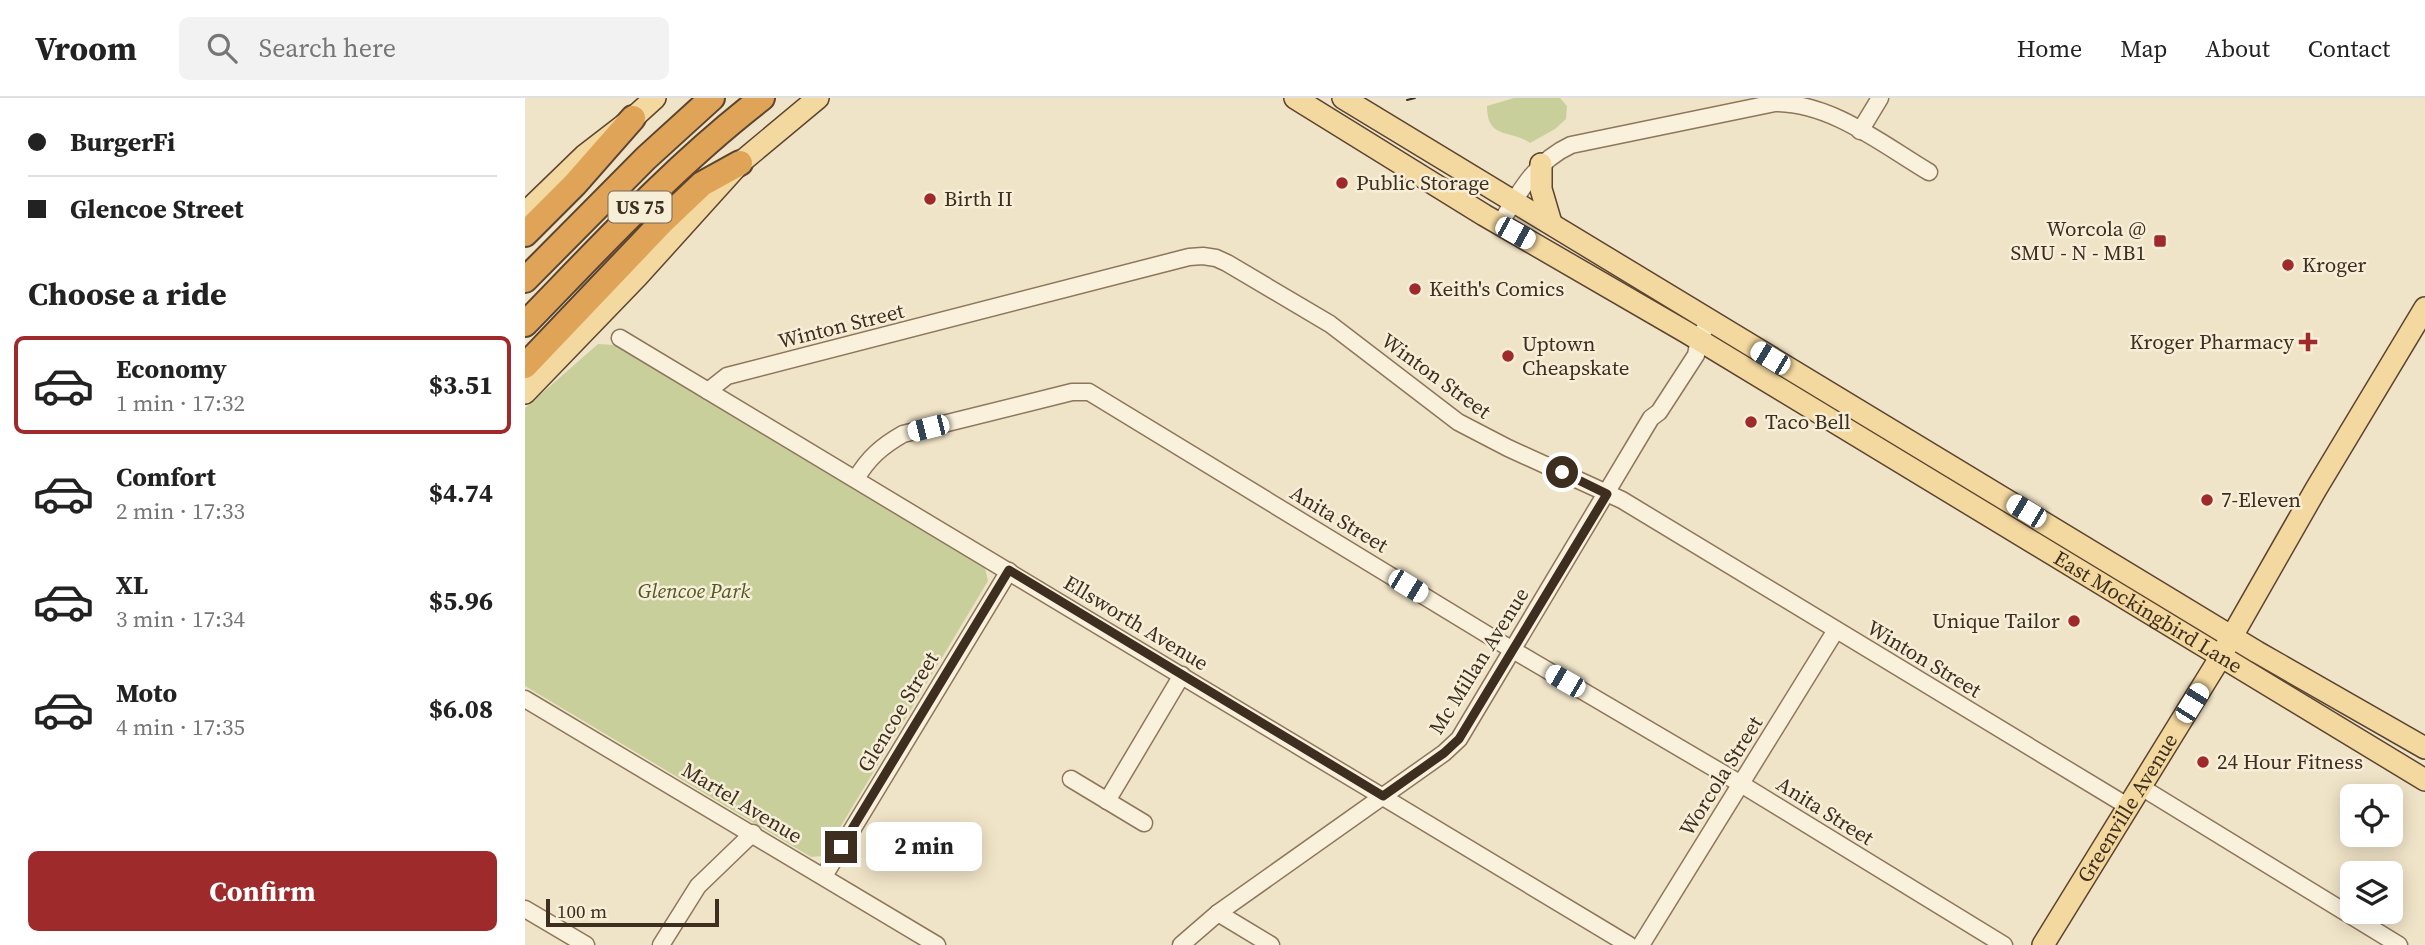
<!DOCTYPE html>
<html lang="en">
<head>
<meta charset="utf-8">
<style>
	body { margin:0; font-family:"Source Serif 4",serif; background:#f2f2f2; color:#222; height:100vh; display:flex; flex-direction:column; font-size:26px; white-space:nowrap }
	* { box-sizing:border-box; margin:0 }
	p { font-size:23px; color:#767676 }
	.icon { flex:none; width:38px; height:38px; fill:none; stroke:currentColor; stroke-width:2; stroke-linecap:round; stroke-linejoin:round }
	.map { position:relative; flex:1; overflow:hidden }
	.sheet { display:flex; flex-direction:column; background:#fff; width:525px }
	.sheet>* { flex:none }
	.top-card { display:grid; align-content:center; height:154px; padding:0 28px; background:#fff }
	.fabs { position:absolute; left:1815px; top:686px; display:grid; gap:14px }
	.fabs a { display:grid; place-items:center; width:63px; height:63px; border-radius:10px; background:#fff; box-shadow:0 4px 18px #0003; font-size:35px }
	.scale { position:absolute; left:21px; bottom:18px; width:173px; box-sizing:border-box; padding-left:7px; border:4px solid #3d2e20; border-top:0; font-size:19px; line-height:24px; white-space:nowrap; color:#3d2e20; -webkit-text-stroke:5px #f7eed8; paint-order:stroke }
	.end { position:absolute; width:32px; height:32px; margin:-16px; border:9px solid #3d2e20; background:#fff; box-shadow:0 0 0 4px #fff }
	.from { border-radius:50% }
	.bubble { position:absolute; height:49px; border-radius:10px; background:#fff; box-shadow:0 4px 18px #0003; font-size:23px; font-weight:700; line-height:49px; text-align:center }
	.car { position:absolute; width:21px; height:42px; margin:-21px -10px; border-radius:9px; box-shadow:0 0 5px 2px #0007; background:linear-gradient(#fff 24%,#345 0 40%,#fff 0 76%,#345 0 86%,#fff 0) }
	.top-card b { display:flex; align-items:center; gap:24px; height:66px; font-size:26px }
	.top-card b+b { border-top:2px solid #e0e0e0 }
	.top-card i { width:18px; height:18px; background:#222 }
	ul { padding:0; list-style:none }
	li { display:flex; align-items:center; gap:21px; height:98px; margin:0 14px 10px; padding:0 14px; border:4px solid transparent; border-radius:10px }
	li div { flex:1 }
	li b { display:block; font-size:26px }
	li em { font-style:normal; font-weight:700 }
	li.selected { border-color:#9e2a2b }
	li>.icon { width:63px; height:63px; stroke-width:1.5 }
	h2 { padding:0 28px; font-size:32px; line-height:84px }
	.action { display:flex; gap:14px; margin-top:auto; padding:14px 28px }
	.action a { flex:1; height:80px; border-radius:10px; background:#9e2a2b; color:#fff; font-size:28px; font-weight:700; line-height:80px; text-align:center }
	header { display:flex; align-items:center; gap:42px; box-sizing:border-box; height:98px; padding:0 35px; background:#fff; border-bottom:2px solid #e0e0e0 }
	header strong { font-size:33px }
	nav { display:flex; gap:38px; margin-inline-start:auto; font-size:24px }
	.search { width:490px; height:63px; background:#f2f2f2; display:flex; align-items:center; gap:18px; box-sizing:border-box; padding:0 24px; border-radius:10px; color:#767676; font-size:26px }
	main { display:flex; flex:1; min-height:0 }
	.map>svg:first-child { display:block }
</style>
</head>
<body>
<header>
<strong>Vroom</strong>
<div class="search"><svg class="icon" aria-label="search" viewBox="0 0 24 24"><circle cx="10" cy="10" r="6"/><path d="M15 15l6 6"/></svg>Search here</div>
<nav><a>Home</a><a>Map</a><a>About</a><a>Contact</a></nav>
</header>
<main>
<section class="sheet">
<div class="top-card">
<b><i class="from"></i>BurgerFi</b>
<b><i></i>Glencoe Street</b>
</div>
<h2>Choose a ride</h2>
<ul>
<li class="selected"><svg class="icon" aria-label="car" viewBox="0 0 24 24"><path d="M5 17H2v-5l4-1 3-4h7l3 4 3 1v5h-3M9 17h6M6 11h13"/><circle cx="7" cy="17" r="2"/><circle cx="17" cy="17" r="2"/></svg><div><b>Economy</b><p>1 min · 17:32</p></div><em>$3.51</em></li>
<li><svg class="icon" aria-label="car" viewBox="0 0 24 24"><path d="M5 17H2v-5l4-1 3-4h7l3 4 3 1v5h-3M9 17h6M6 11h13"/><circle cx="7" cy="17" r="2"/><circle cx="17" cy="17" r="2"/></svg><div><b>Comfort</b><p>2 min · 17:33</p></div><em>$4.74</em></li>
<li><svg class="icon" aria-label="car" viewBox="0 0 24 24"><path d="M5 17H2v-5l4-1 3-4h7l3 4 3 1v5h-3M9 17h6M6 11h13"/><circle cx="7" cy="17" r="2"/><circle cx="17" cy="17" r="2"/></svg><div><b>XL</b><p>3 min · 17:34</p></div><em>$5.96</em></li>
<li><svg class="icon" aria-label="car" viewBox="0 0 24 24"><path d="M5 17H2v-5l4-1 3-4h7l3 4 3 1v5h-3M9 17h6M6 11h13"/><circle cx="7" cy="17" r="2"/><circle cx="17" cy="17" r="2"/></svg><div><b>Moto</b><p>4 min · 17:35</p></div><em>$6.08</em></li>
</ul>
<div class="action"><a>Confirm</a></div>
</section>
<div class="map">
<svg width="1900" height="847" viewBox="0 0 1900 847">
	<rect width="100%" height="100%" fill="#f0e4c8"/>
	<g fill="#c9cf9b">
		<path d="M989 0H1035L1042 8 1041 21 1030 31 1005 45C985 31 962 42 962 8Z"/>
		<path d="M73 246 89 247 460 470 463 483 298 758 286 759 0 588V310Z"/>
	</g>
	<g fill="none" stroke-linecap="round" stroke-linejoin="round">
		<g stroke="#8d765c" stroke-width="19">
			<g id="minor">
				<path d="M1335 33 1355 0"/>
				<path d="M975 126C994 94 1011 63 1046 47L1250 5C1307 5 1357 46 1404 74"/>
				<path d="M95 240 1104 847"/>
				<path d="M183 293 202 278 664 159 678 158 691 160 702 165 805 226 933 324 983 350 1097 402 1604 709"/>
				<path d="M331 381C343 360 357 348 378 336L547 294H564L976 545 1216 686 1479 847"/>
				<path d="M0 601 412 847"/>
				<path d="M546 681 619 725"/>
				<path d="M1616 689 1874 847"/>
				<path d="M582 703 657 577"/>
				<path d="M299 778 484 473"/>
				<path d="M0 811 61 847"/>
				<path d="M693 815 746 847"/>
				<path d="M136 847 173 788 228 735"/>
				<path d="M656 847 693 815 919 655 934 641 1126 320 1134 314 1171 257 1174 241 1184 223"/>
				<path d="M1116 847 1311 532"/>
			</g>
		</g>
		<g stroke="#5b4430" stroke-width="24">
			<g id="major">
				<path id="s1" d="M770 0 959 117 1161 234 1900 682"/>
				<path d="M818 0 1732 554 1900 650"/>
				<path d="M1016 66V91L1026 125"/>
				<path d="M0 115 60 57 108 20 130 0"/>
				<path d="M0 295 112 179 215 65 293 0"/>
				<path id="s2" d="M1518 847 1690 568 1791 391 1900 210"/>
			</g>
		</g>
		<g stroke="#5b4430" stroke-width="28">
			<g id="highway">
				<path d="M0 136 50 86 108 20"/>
				<path d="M0 182 121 60 187 0"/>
				<path d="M0 226C76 148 150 67 237 0"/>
				<path d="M0 268 138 123 177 86 215 65"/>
			</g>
		</g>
		<use href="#minor" stroke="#faf1dc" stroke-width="16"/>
		<use href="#major" stroke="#f3d9a0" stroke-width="21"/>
		<use href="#highway" stroke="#e0a458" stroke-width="24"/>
		<path stroke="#3d2e20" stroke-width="2" d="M882 2 890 0"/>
	</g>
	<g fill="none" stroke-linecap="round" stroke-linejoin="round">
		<path stroke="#3d2e20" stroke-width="9" d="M316 749 484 472 858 698 919 655 934 641 1082 396 1037 374"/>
	</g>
	<g fill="#9e2a2b" stroke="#f7eed8" stroke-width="2.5">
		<circle cx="817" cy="85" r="7"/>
		<circle cx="405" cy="101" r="7"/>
		<rect x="1628" y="136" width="14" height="14" rx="3.5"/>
		<circle cx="1763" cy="167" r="7"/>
		<circle cx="890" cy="191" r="7"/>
		<path d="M1779.5 233.5h7v7h7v7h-7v7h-7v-7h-7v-7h7z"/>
		<circle cx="983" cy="258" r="7"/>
		<circle cx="1226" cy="324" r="7"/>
		<circle cx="1682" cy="402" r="7"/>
		<circle cx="1549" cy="523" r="7"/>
		<circle cx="1678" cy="664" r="7"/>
	</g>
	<g text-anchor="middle" stroke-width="5" stroke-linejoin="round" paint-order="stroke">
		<rect fill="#f7eed8" stroke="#756857" stroke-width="2" x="83.5" y="93.5" width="63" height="31" rx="5"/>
		<g font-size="19" font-weight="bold" fill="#3d2e20">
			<text x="115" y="116">US 75</text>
		</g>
		<g font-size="21" fill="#3d2e20" stroke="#f7eed8" text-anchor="start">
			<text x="831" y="92">Public Storage</text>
			<text x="419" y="108">Birth II</text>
			<text x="1621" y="138" text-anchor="end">Worcola @<tspan x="1621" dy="24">SMU - N - MB1</tspan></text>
			<text x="1777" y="174">Kroger</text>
			<text x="904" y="198">Keith's Comics</text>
			<text x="1769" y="251" text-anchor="end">Kroger Pharmacy</text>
			<text x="997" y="253">Uptown<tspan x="997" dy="24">Cheapskate</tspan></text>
			<text x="1240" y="331">Taco Bell</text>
			<text x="1696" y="409">7-Eleven</text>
			<text x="1535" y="530" text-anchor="end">Unique Tailor</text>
			<text x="1692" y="671">24 Hour Fitness</text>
		</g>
		<g font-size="21" fill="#3d2e20" stroke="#f7eed8">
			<text transform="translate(316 228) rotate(-14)" y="7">Winton Street</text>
			<text transform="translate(911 278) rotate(36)" y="7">Winton Street</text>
			<text transform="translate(814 421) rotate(31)" y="7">Anita Street</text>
			<text dy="7" stroke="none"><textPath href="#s1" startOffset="996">East Mockingbird Lane</textPath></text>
			<text transform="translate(611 525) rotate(31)" y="7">Ellsworth Avenue</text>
			<text transform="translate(1399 561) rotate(31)" y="7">Winton Street</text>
			<text transform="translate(954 563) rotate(-58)" y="7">Mc Millan Avenue</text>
			<text transform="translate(373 614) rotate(-59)" y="7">Glencoe Street</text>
			<text transform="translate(1196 678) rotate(-58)" y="7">Worcola Street</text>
			<text transform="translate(217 705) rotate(31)" y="7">Martel Avenue</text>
			<text dy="7" stroke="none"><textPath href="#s2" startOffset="161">Greenville Avenue</textPath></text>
			<text transform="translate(1300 713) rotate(32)" y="7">Anita Street</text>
		</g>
		<g font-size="21" font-style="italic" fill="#4d5a26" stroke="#f7eed8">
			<text x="169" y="500">Glencoe Park</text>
		</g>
	</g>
</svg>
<div class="fabs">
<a><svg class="icon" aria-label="locate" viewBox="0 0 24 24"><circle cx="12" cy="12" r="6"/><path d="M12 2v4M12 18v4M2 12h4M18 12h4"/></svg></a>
<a><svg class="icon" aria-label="layers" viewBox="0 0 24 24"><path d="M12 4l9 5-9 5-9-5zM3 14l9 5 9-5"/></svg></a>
</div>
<div class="scale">100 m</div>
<i class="end from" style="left:1037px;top:374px"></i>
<i class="end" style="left:316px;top:749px"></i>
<div class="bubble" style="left:341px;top:724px;width:116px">2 min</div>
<i class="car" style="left:990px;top:135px;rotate:119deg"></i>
<i class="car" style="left:1245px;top:260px;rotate:301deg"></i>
<i class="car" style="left:403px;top:330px;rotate:256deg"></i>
<i class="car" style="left:1501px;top:413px;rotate:301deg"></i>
<i class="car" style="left:883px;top:488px;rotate:121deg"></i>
<i class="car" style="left:1040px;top:583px;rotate:300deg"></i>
<i class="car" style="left:1667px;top:605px;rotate:32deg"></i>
</div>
</main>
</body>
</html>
